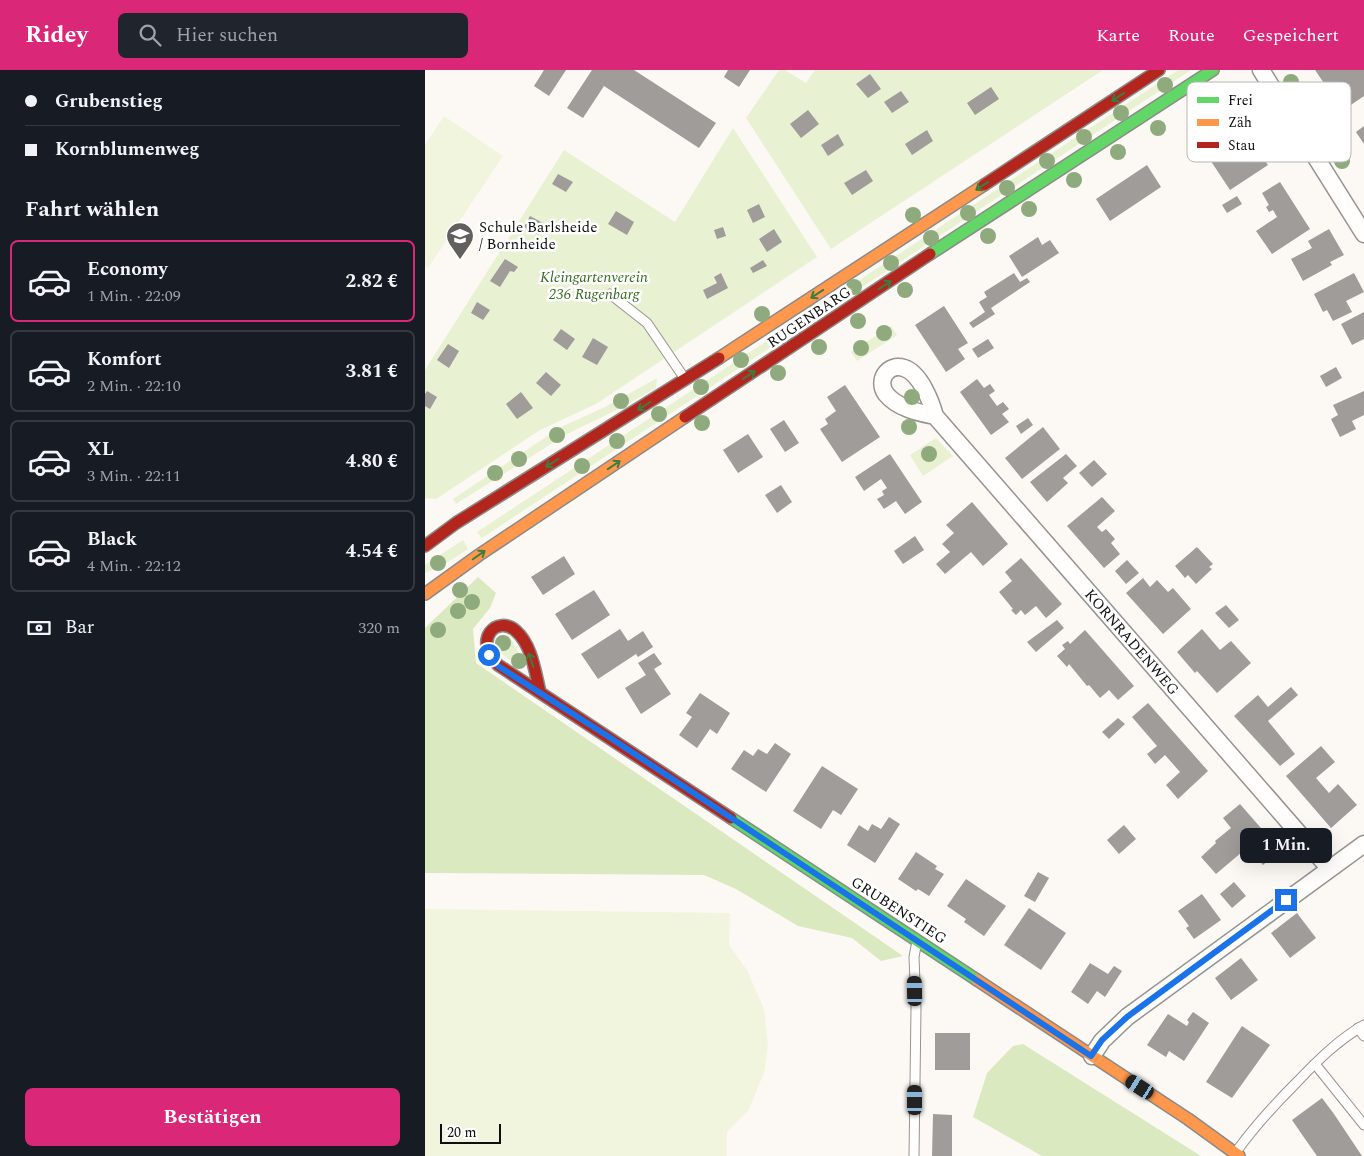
<!DOCTYPE html>
<html lang="de">
<head>
<meta charset="utf-8">
<style>
	body { margin:0; font-family:Spectral,serif; background:#20242c; color:#f1f3f6; height:100vh; display:flex; flex-direction:column; font-size:19px; white-space:nowrap }
	* { box-sizing:border-box; margin:0 }
	p { font-size:16px; color:#9ea1a6 }
	.icon { flex:none; width:28px; height:28px; fill:none; stroke:currentColor; stroke-width:2; stroke-linecap:round; stroke-linejoin:round }
	.map { position:relative; flex:1; overflow:hidden }
	.drawer { display:flex; flex-direction:column; background:#171b24; width:425px }
	.drawer>* { flex:none }
	.top-card { display:grid; align-content:center; height:110px; padding:0 25px; background:#171b24 }
	.scale { position:absolute; left:15px; bottom:12px; width:61px; box-sizing:border-box; padding-left:5px; border:2px solid #0e0e0e; border-top:0; font-size:14px; line-height:18px; white-space:nowrap; color:#0e0e0e; -webkit-text-stroke:4px #fff; paint-order:stroke }
	.end { position:absolute; width:22px; height:22px; margin:-11px; border:6px solid #1a73e8; background:#fff; box-shadow:0 0 0 2px #fff }
	.from { border-radius:50% }
	.bubble { position:absolute; height:35px; border-radius:8px; background:#171b24; box-shadow:0 5px 20px #0002; font-size:16px; font-weight:700; line-height:35px; text-align:center }
	.car { position:absolute; width:15px; height:30px; margin:-15px -8px; border-radius:6px; box-shadow:0 0 4px 1px #0007; background:linear-gradient(#222 24%,#8ab4d8 0 40%,#222 0 76%,#8ab4d8 0 86%,#222 0) }
	.top-card b { display:flex; align-items:center; gap:18px; height:48px; font-size:19px }
	.top-card b+b { border-top:1px solid #363941 }
	.top-card i { width:12px; height:12px; background:#f1f3f6 }
	ul { padding:0; list-style:none }
	li { display:flex; align-items:center; gap:15px; height:82px; margin:0 10px 8px; padding:0 15px; border:2px solid #363941; border-radius:8px }
	li div { flex:1 }
	li b { display:block; font-size:19px }
	li em { font-style:normal; font-weight:700 }
	li.on { border-color:#db2777 }
	li>.icon { width:45px; height:45px; stroke-width:1.5 }
	h2 { padding:0 25px; font-size:22px; line-height:60px }
	.pay { display:flex; align-items:center; gap:12px; height:55px; padding:0 25px; font-size:19px }
	.pay p { margin-inline-start:auto }
	.button { display:flex; gap:10px; margin-top:auto; padding:10px 25px }
	.button a { flex:1; height:58px; border-radius:8px; background:#db2777; color:#fff; font-size:20px; font-weight:700; line-height:58px; text-align:center }
	header { display:flex; align-items:center; gap:30px; box-sizing:border-box; height:70px; padding:0 25px; background:#db2777; color:#fff }
	header strong { font-size:24px }
	nav { display:flex; gap:28px; margin-inline-start:auto; font-size:18px }
	.search { width:350px; height:45px; background:#20242c; display:flex; align-items:center; gap:12px; box-sizing:border-box; padding:0 18px; border-radius:8px; color:#9ea1a6; font-size:19px }
	main { display:flex; flex:1; min-height:0 }
	.map>svg:first-child { display:block }
</style>
</head>
<body>
<header>
<strong>Ridey</strong>
<div class="search"><svg class="icon" aria-label="search" viewBox="0 0 24 24"><circle cx="10" cy="10" r="6"/><path d="M15 15l6 6"/></svg>Hier suchen</div>
<nav><a>Karte</a><a>Route</a><a>Gespeichert</a></nav>
</header>
<main>
<section class="drawer">
<div class="top-card">
<b><i class="from"></i>Grubenstieg</b>
<b><i></i>Kornblumenweg</b>
</div>
<h2>Fahrt wählen</h2>
<ul>
<li class="on"><svg class="icon" aria-label="car" viewBox="0 0 24 24"><path d="M5 17H2v-5l4-1 3-4h7l3 4 3 1v5h-3M9 17h6M6 11h13"/><circle cx="7" cy="17" r="2"/><circle cx="17" cy="17" r="2"/></svg><div><b>Economy</b><p>1 Min. · 22:09</p></div><em>2.82 €</em></li>
<li><svg class="icon" aria-label="car" viewBox="0 0 24 24"><path d="M5 17H2v-5l4-1 3-4h7l3 4 3 1v5h-3M9 17h6M6 11h13"/><circle cx="7" cy="17" r="2"/><circle cx="17" cy="17" r="2"/></svg><div><b>Komfort</b><p>2 Min. · 22:10</p></div><em>3.81 €</em></li>
<li><svg class="icon" aria-label="car" viewBox="0 0 24 24"><path d="M5 17H2v-5l4-1 3-4h7l3 4 3 1v5h-3M9 17h6M6 11h13"/><circle cx="7" cy="17" r="2"/><circle cx="17" cy="17" r="2"/></svg><div><b>XL</b><p>3 Min. · 22:11</p></div><em>4.80 €</em></li>
<li><svg class="icon" aria-label="car" viewBox="0 0 24 24"><path d="M5 17H2v-5l4-1 3-4h7l3 4 3 1v5h-3M9 17h6M6 11h13"/><circle cx="7" cy="17" r="2"/><circle cx="17" cy="17" r="2"/></svg><div><b>Black</b><p>4 Min. · 22:12</p></div><em>4.54 €</em></li>
</ul>
<div class="pay"><svg class="icon" aria-label="cash" viewBox="0 0 24 24"><path d="M3 7h18v10H3z"/><circle cx="12" cy="12" r="2"/></svg>Bar<p>320 m</p></div>
<div class="button"><a>Bestätigen</a></div>
</section>
<div class="map">
<svg width="939" height="1086" viewBox="0 0 939 1086">
	<rect width="100%" height="100%" fill="#fcf9f4"/>
	<g fill="#e9f1d3">
		<path d="M354 0H360L381 13 390 0H678L406 179 321 48Z"/>
		<path d="M753 0H766L57 468 52 462Z"/>
		<path d="M308 58 392 187 171 334 115 360 11 429 0 428V300L139 80 250 152Z"/>
		<path d="M466 256 472 265 432 291 426 282Z"/>
		<path d="M232 308 231 318 194 339 142 364 31 434 28 429 136 357 180 337Z"/>
		<path d="M511 368 528 386 498 406 485 385Z"/>
		<path d="M38 470 43 479 17 496 0 503V495Z"/>
		<path d="M84 565 100 594 96 599 71 579V569Z"/>
	</g>
	<g fill="#dae9c0">
		<path d="M53 507 71 523 65 538 48 559 51 593 478 886 456 891 427 868 373 856 311 819 279 805 0 803V558Z"/>
		<path d="M598 974 776 1086H617L548 1047 562 1003 588 976Z"/>
	</g>
	<g fill="#f2f5dd">
		<path d="M19 46 78 86 3 198 0 196V75Z"/>
		<path d="M0 839 305 843 304 875 322 900 339 939 343 975 339 1003 323 1041 302 1062V1086H0Z"/>
	</g>
	<g fill="#9f9c99">
		<path d="M119 0H141L124 26 109 16Z"/>
		<path d="M167 0H209L291 53 274 78 179 16 158 48 142 38Z"/>
		<path d="M303 0H325L314 17 299 7Z"/>
		<path d="M890 0H939V26L917 41 911 33 908 35 903 28 907 25Z"/>
		<path d="M445 4 456 19 443 28 431 14Z"/>
		<path d="M566 17 574 29 550 45 542 33Z"/>
		<path d="M476 21 484 32 467 43 459 32Z"/>
		<path d="M383 40 394 54 376 68 365 54Z"/>
		<path d="M810 45 843 95 805 120 772 70Z"/>
		<path d="M939 56V74L931 62Z"/>
		<path d="M502 60 508 71 487 85 480 74Z"/>
		<path d="M413 64 419 75 403 86 396 75Z"/>
		<path d="M722 95 736 117 685 151 671 129Z"/>
		<path d="M441 100 448 111 427 125 419 113Z"/>
		<path d="M133 104 148 112 141 122 127 114Z"/>
		<path d="M855 112 885 159 847 184 831 161 852 147 848 140 844 142 841 137 844 135 837 123Z"/>
		<path d="M812 126 817 134 802 143 797 135Z"/>
		<path d="M334 134 340 147 328 153 322 140Z"/>
		<path d="M191 141 209 152 202 165 183 154Z"/>
		<path d="M105 146 120 154 114 165 99 157Z"/>
		<path d="M298 157 301 166 292 169 289 160Z"/>
		<path d="M349 159 357 172 342 182 334 169Z"/>
		<path d="M904 159 919 185 905 192 907 195 878 211 866 189 887 178 883 171Z"/>
		<path d="M613 167 617 175 625 170 634 183 597 207 584 186Z"/>
		<path d="M80 189 93 197 89 202 85 201 75 217 65 211Z"/>
		<path d="M338 190 342 196 328 203 325 198Z"/>
		<path d="M296 203 303 218 282 229 278 220 292 213 289 207Z"/>
		<path d="M589 203 595 212 602 208 605 212 566 238 570 244 548 258 544 253 560 242 554 232 562 227 559 222Z"/>
		<path d="M929 203 939 222 921 231 927 242 908 251 902 240 898 242 889 224Z"/>
		<path d="M52 232 65 240 58 250 46 243Z"/>
		<path d="M519 236 543 273 533 279 540 289 521 302 490 255Z"/>
		<path d="M939 242V269L927 275 916 254Z"/>
		<path d="M136 259 150 269 142 280 128 270Z"/>
		<path d="M168 268 183 277 172 295 157 287Z"/>
		<path d="M563 269 569 278 553 288 547 279Z"/>
		<path d="M23 274 34 281 24 298 12 290Z"/>
		<path d="M911 297 917 308 901 317 895 306Z"/>
		<path d="M121 302 136 315 126 326 111 313Z"/>
		<path d="M552 309 559 318 565 314 570 321 564 325 572 336 578 332 584 339 577 344 584 352 566 365 535 322Z"/>
		<path d="M420 315 455 367 417 392 395 359 403 354 400 349 411 341 402 327Z"/>
		<path d="M2 321 12 327 5 339 0 336V324Z"/>
		<path d="M939 321V345L927 351 931 359 915 367 906 349 913 345 908 335Z"/>
		<path d="M96 322 108 338 92 349 81 334Z"/>
		<path d="M603 348 608 355 596 364 591 356Z"/>
		<path d="M359 350 374 373 360 382 345 359Z"/>
		<path d="M618 357 635 379 597 409 580 388Z"/>
		<path d="M323 364 338 387 313 403 298 380Z"/>
		<path d="M465 384 497 432 480 444 471 431 459 439 452 429 459 425 457 421 462 418 456 409 439 421 430 407Z"/>
		<path d="M641 384 652 396 638 408 643 413 622 432 605 412Z"/>
		<path d="M669 390 682 404 667 417 654 403Z"/>
		<path d="M356 415 367 432 352 443 340 425Z"/>
		<path d="M677 427 690 441 672 457 677 462 681 459 690 469 686 473 695 484 679 498 642 456Z"/>
		<path d="M547 432 583 474 558 496 546 482 520 504 511 494 525 482 517 474 529 463 521 455Z"/>
		<path d="M490 466 499 480 478 494 469 481Z"/>
		<path d="M772 477 788 494 784 497 787 499 771 514 763 505 760 508 750 496Z"/>
		<path d="M139 486 150 504 118 525 106 507Z"/>
		<path d="M596 488 637 534 621 548 611 536 600 545 596 540 591 545 586 540 588 539 574 522 587 511 580 502Z"/>
		<path d="M702 490 714 503 701 514 690 501Z"/>
		<path d="M718 508 725 517 732 510 743 522 748 518 766 539 738 564 701 523Z"/>
		<path d="M169 520 185 545 147 570 130 544Z"/>
		<path d="M801 535 814 550 804 558 790 543Z"/>
		<path d="M632 550 639 558 611 582 602 572Z"/>
		<path d="M195 559 203 571 218 561 228 577 213 587 211 584 173 609 156 584Z"/>
		<path d="M777 559 795 580 806 571 826 593 792 623 772 601 770 603 752 582Z"/>
		<path d="M660 560 709 616 693 630 684 620 675 628 664 615 662 616 644 594 642 597 632 586 640 579 637 575 643 571 645 574Z"/>
		<path d="M229 583 237 594 229 599 246 624 216 644 200 618 221 605 213 593Z"/>
		<path d="M866 617 873 625 843 651 870 684 855 696 809 646 833 625 843 637Z"/>
		<path d="M275 623 305 643 292 664 285 659 272 678 254 665 267 647 261 643Z"/>
		<path d="M723 633 783 701 753 729 741 715 755 702 740 685 730 694 722 684 732 676 707 647Z"/>
		<path d="M693 648 700 654 684 669 677 662Z"/>
		<path d="M350 673 366 684 341 722 306 699 319 680 328 686 333 679 342 684Z"/>
		<path d="M896 676 910 692 891 708 904 723 913 714 932 735 906 758 861 706Z"/>
		<path d="M397 696 433 719 416 745 408 740 396 759 368 741Z"/>
		<path d="M815 734 855 780 838 795 823 777 791 804 776 787 791 773 790 771 806 758 798 748Z"/>
		<path d="M464 747 475 754 450 793 422 775 434 755 443 761 447 754 456 759Z"/>
		<path d="M699 755 711 769 694 784 682 770Z"/>
		<path d="M491 782 512 796 510 799 519 804 504 826 493 819 491 821 473 809Z"/>
		<path d="M613 802 624 808 610 832 599 826Z"/>
		<path d="M541 809 581 836 559 866 539 852 541 849 522 836Z"/>
		<path d="M809 812 821 826 807 838 795 824Z"/>
		<path d="M777 824 796 850 769 869 761 858 764 856 753 841Z"/>
		<path d="M604 838 641 863 616 900 579 875Z"/>
		<path d="M872 843 891 868 865 888 846 863Z"/>
		<path d="M816 888 833 910 806 930 790 908Z"/>
		<path d="M665 893 683 904 689 896 697 901 680 927 672 921 663 934 646 922Z"/>
		<path d="M768 942 784 953 759 991 744 981 741 987 722 975 743 944 762 956 764 952 762 950Z"/>
		<path d="M817 956 845 975 807 1028 781 1012Z"/>
		<rect x="510" y="963" width="35" height="37"/>
		<path d="M897 1028 909 1044 937 1086H892L878 1066 867 1050Z"/>
		<path d="M508 1044 527 1045V1086H507Z"/>
	</g>
	<g fill="none" stroke-linecap="round" stroke-linejoin="round">
		<g stroke="#959492" stroke-width="11">
			<g id="lane">
				<path d="M185 224 222 253 260 309"/>
				<path d="M933 958 939 966"/>
				<path d="M890 994 939 1055"/>
				<path d="M811 1082C829 1057 850 1034 872 1012 892 991 913 970 939 955"/>
				<path d="M489 1086 491 938 489 887 492 871"/>
			</g>
		</g>
		<g stroke="#959492" stroke-width="19">
			<g id="street">
				<path d="M836 0 939 164"/>
				<path d="M510 346C494 343 472 338 461 324 451 310 463 293 479 298 495 303 506 331 510 346L904 798"/>
				<path d="M667 986 677 971 702 947 939 774"/>
			</g>
		</g>
		<g stroke="#8c8a88" stroke-width="14">
			<g id="fast">
				<path d="M505 184 788 0"/>
				<path d="M306 748 552 910"/>
			</g>
		</g>
		<g stroke="#8c8a88" stroke-width="14">
			<g id="slow">
				<path d="M294 288 559 115"/>
				<path d="M0 524 54 485 260 347"/>
				<path d="M552 910 763 1049 814 1086"/>
			</g>
		</g>
		<g stroke="#8c8a88" stroke-width="14">
			<g id="jam">
				<path d="M559 115 734 0"/>
				<path d="M260 347 505 184"/>
				<path d="M0 476 31 453 294 288"/>
				<path d="M115 622C110 602 107 575 91 561 72 544 47 570 73 595L306 748"/>
			</g>
		</g>
		<use href="#lane" stroke="#fffefd" stroke-width="9"/>
		<use href="#street" stroke="#fffefd" stroke-width="16"/>
		<use href="#fast" stroke="#63d668" stroke-width="11"/>
		<use href="#slow" stroke="#ff974d" stroke-width="11"/>
		<use href="#jam" stroke="#b3261e" stroke-width="11"/>
	</g>
	<g fill="#8faa7d">
		<circle cx="866" cy="12" r="8"/>
		<circle cx="740" cy="15" r="8"/>
		<circle cx="696" cy="43" r="8"/>
		<circle cx="733" cy="58" r="8"/>
		<circle cx="659" cy="67" r="8"/>
		<circle cx="693" cy="82" r="8"/>
		<circle cx="622" cy="91" r="8"/>
		<circle cx="917" cy="91" r="8"/>
		<circle cx="649" cy="110" r="8"/>
		<circle cx="582" cy="118" r="8"/>
		<circle cx="604" cy="139" r="8"/>
		<circle cx="543" cy="143" r="8"/>
		<circle cx="488" cy="145" r="8"/>
		<circle cx="563" cy="166" r="8"/>
		<circle cx="506" cy="168" r="8"/>
		<circle cx="466" cy="193" r="8"/>
		<circle cx="429" cy="217" r="8"/>
		<circle cx="480" cy="220" r="8"/>
		<circle cx="391" cy="242" r="8"/>
		<circle cx="337" cy="244" r="8"/>
		<circle cx="433" cy="251" r="8"/>
		<circle cx="459" cy="263" r="8"/>
		<circle cx="394" cy="277" r="8"/>
		<circle cx="436" cy="278" r="8"/>
		<circle cx="316" cy="290" r="8"/>
		<circle cx="353" cy="303" r="8"/>
		<circle cx="276" cy="317" r="8"/>
		<circle cx="487" cy="327" r="8"/>
		<circle cx="196" cy="331" r="8"/>
		<circle cx="234" cy="344" r="8"/>
		<circle cx="277" cy="353" r="8"/>
		<circle cx="484" cy="357" r="8"/>
		<circle cx="132" cy="365" r="8"/>
		<circle cx="192" cy="371" r="8"/>
		<circle cx="504" cy="384" r="8"/>
		<circle cx="94" cy="389" r="8"/>
		<circle cx="157" cy="396" r="8"/>
		<circle cx="70" cy="403" r="8"/>
		<circle cx="13" cy="493" r="8"/>
		<circle cx="35" cy="520" r="8"/>
		<circle cx="47" cy="532" r="8"/>
		<circle cx="33" cy="541" r="8"/>
		<circle cx="13" cy="560" r="8"/>
		<circle cx="78" cy="573" r="8"/>
		<circle cx="94" cy="591" r="8"/>
	</g>
	<defs><path id="oneway-shaft" d="M-6 0H5M1.5-3L5.5 0L1.5 3" fill="none" stroke-width="1.6" stroke-linecap="round" stroke-linejoin="round" transform="scale(1.25)"/></defs>
	<g stroke="#3d7c40">
		<use href="#oneway-shaft" transform="translate(693 27) rotate(147)"/>
		<use href="#oneway-shaft" transform="translate(557 116) rotate(147)"/>
		<use href="#oneway-shaft" transform="translate(460 215) rotate(-33)"/>
		<use href="#oneway-shaft" transform="translate(392 224) rotate(147)"/>
		<use href="#oneway-shaft" transform="translate(324 305) rotate(-34)"/>
		<use href="#oneway-shaft" transform="translate(219 336) rotate(148)"/>
		<use href="#oneway-shaft" transform="translate(127 393) rotate(148)"/>
		<use href="#oneway-shaft" transform="translate(189 395) rotate(-34)"/>
		<use href="#oneway-shaft" transform="translate(54 485) rotate(-35)"/>
		<use href="#oneway-shaft" transform="translate(106 590) rotate(-109)"/>
	</g>
	<g fill="none" stroke-linecap="round" stroke-linejoin="round">
		<path stroke="#1a73e8" stroke-width="6" d="M64 585 73 596 181 665 666 986 677 970 702 947 861 830"/>
	</g>
	<defs>
		<g id="school-pin" transform="scale(1.4375)"><path d="M0 17L-7.5 6A9.5 9.5 0 1 1 7.5 6Z" fill="#61605e" stroke="#fff"/><path d="M0-5L7-2L0 1L-7-2ZM-4 1L0 2.5L4 1V4Q0 6-4 4Z" fill="#fff"/></g>
	</defs>
	<g fill-rule="evenodd">
		<use href="#school-pin" x="35" y="166"/>
	</g>
	<g text-anchor="middle" stroke-width="5" stroke-linejoin="round" paint-order="stroke">
		<g font-size="15" fill="#0e0e0e" stroke="#fff" text-anchor="start">
			<text x="54" y="162">Schule Barlsheide<tspan x="54" dy="17">/ Bornheide</tspan></text>
		</g>
		<g font-size="15" font-style="italic" fill="#35691c" stroke="#fff">
			<text x="169" y="212">Kleingartenverein<tspan x="169" dy="17">236 Rugenbarg</tspan></text>
		</g>
		<g font-size="15" fill="#0e0e0e" stroke="#fff">
			<text transform="translate(384 247) rotate(-34)" y="5">RUGENBARG</text>
			<text transform="translate(707 572) rotate(49)" y="5">KORNRADENWEG</text>
			<text transform="translate(474 840) rotate(33)" y="5">GRUBENSTIEG</text>
		</g>
	</g>
	<rect x="762" y="12" width="164" height="80" rx="8" fill="#fff" stroke="#b7b7b7" stroke-width="1"/>
	<rect x="772" y="27" width="22" height="6" fill="#63d668"/>
	<rect x="772" y="49" width="22" height="7" fill="#ff974d"/>
	<rect x="772" y="72" width="22" height="6" fill="#b3261e"/>
	<g font-size="14" fill="#0e0e0e">
		<text x="803" y="35">Frei</text>
		<text x="803" y="57">Zäh</text>
		<text x="803" y="80">Stau</text>
	</g>
</svg>
<div class="scale">20 m</div>
<i class="end from" style="left:64px;top:585px"></i>
<i class="end" style="left:861px;top:830px"></i>
<div class="bubble" style="left:815px;top:758px;width:92px">1 Min.</div>
<i class="car" style="left:490px;top:921px;rotate:359deg"></i>
<i class="car" style="left:715px;top:1017px;rotate:303deg"></i>
<i class="car" style="left:490px;top:1030px;rotate:0deg"></i>
</div>
</main>
</body>
</html>
